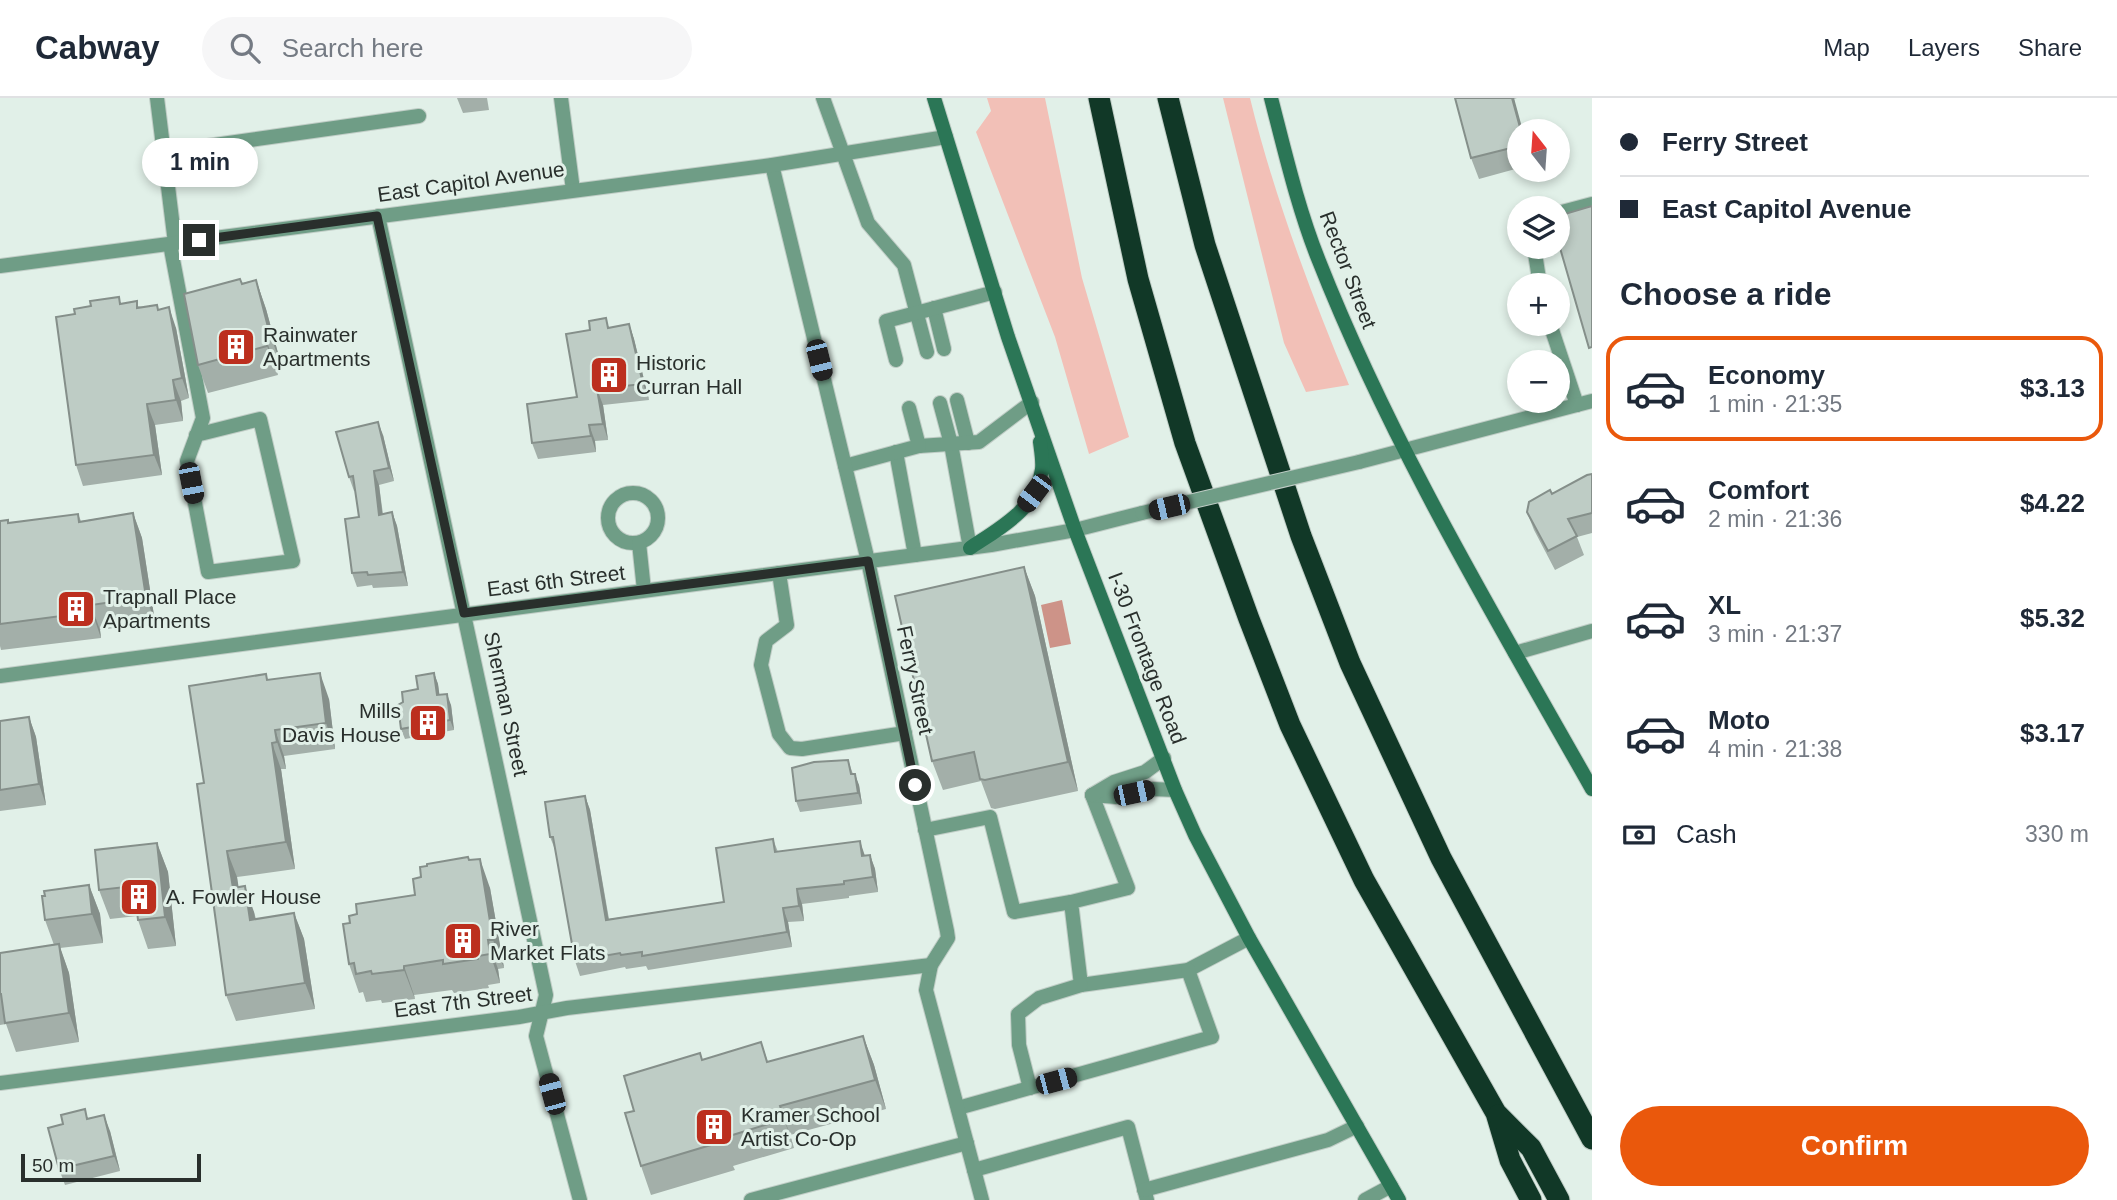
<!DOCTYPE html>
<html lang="en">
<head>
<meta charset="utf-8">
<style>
	body { margin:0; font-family:Helvetica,sans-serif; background:#f6f6f7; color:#1f2937; height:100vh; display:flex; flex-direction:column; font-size:26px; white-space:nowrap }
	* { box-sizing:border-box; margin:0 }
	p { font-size:23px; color:#747a83 }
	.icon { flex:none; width:38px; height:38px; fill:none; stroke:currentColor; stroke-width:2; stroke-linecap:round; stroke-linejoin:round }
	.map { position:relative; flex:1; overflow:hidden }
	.panel { display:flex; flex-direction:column; background:#fff; width:525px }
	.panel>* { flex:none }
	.top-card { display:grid; align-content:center; height:154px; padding:0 28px; background:#fff }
	.needle { width:46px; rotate:343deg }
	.controls { position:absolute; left:1507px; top:21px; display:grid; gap:14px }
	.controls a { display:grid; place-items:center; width:63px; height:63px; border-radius:50%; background:#fff; box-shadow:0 4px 10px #0003; font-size:35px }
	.scale { position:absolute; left:21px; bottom:18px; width:180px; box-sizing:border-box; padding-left:7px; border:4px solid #292f2c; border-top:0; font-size:19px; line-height:24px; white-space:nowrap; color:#292f2c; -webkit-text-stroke:5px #e1f0e8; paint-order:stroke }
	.end { position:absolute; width:32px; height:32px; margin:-16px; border:9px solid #292f2c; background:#fff; box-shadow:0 0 0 4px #fff }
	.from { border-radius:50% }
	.bubble { position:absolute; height:49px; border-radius:24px; background:#fff; box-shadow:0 4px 10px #0003; font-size:23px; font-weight:700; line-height:49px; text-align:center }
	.car { position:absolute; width:21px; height:42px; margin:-21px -10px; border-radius:9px; box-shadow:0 0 5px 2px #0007; background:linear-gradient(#222 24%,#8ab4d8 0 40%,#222 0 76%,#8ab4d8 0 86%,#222 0) }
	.top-card b { display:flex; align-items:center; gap:24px; height:66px; font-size:26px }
	.top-card b+b { border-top:2px solid #e0e1e3 }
	.top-card i { width:18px; height:18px; background:#1f2937 }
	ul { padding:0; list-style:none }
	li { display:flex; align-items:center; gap:21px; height:105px; margin:0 14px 10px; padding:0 14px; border:4px solid transparent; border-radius:21px }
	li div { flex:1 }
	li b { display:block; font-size:26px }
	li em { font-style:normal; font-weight:700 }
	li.active { border-color:#ea580c }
	li>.icon { width:63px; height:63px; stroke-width:1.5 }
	h2 { padding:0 28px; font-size:32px; line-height:84px }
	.pay { display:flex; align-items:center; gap:18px; height:77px; padding:0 28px; font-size:26px }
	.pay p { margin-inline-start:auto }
	.button { display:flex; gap:14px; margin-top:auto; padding:14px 28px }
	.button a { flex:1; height:80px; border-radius:42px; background:#ea580c; color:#fff; font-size:28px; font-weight:700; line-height:80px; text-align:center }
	header { display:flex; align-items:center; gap:42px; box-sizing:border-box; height:98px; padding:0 35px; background:#fff; border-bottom:2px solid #e0e1e3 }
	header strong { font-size:33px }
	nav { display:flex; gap:38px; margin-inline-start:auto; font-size:24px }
	.search { width:490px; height:63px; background:#f6f6f7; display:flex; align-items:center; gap:18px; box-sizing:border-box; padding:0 24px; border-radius:38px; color:#747a83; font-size:26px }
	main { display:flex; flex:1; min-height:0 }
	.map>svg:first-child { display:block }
</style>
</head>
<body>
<header>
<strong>Cabway</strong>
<div class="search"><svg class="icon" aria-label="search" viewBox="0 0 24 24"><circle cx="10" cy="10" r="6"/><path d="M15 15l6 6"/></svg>Search here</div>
<nav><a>Map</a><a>Layers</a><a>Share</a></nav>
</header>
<main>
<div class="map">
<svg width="1592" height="1102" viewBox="0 0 1592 1102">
	<rect width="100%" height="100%" fill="#e1f0e8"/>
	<g fill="#f2c0b7">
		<path d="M987 0H1045L1082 180 1129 339 1089 356 1055 239 976 34 991 13Z"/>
		<path d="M1223 0H1250C1274 98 1310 193 1349 287L1306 294 1284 245Z"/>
	</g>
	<path fill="#cd9388" d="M1062 502 1071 546 1050 550 1041 507Z"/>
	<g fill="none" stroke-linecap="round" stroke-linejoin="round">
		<g stroke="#c0cdc6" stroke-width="16">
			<g id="service">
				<path d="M157 0 175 145"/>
				<path d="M561 0 573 92"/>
				<path d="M823 0 868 125 904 167 927 254"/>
				<path d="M165 54 419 18"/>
				<path d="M1558 115 1592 106"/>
				<path d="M170 146 203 320 187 363 208 474 293 463 260 321 196 337"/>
				<path d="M1534 149 1540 187"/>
				<path d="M934 210 944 251"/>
				<path d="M1550 226 1577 307"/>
				<path d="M896 262 886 223 995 194"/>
				<path d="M957 302 968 345"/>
				<path d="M940 305 951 346 970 450"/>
				<path d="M919 348 979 344 1032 304"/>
				<path d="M896 354 915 457"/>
				<path d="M845 368 919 348 909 310"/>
				<circle cx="633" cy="420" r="25"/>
				<path d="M639 445 644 492"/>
				<path d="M779 475 787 527 766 543 761 567 779 636 790 650 802 651 905 635"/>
				<path d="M1092 697 1128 790 1071 804 1081 887 1188 872 1249 840"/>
				<path d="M1092 697 1116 699 1152 691 1175 692"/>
				<path d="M1092 697 1114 684 1145 674 1164 660"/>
				<path d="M925 732 990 719 1014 814 1071 804"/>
				<path d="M1030 990 1019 947 1018 916 1039 900 1081 887"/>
				<path d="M958 1010 1212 939 1188 872"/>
				<path d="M974 1072 1128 1029 1147 1102"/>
				<path d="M1144 1092 1328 1042 1357 1028"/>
				<path d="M751 1102 967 1045"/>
				<path d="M1365 1102 1391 1088"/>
			</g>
		</g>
		<g stroke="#c0cdc6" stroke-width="16">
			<g id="minor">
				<path d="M772 67 868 463 947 833 948 840 931 867 926 892 982 1102"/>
				<path d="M378 118 546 897 536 938 580 1102"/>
				<path d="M0 168 772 67 946 39"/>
				<path d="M1515 555 1592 533"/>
				<path d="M0 985 519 919 567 910 931 867"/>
			</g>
		</g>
		<g stroke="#c0cdc6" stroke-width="16">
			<g id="tertiary">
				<path d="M1359 364 1592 303"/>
				<path d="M0 578 991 447 1075 432 1142 415"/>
			</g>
		</g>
		<g stroke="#c0cdc6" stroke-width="16">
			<g id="secondary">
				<path d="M934 0 1008 239 1075 432 1175 692 1195 737 1249 840 1399 1102"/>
				<path d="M1271 0C1285 54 1298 111 1319 163 1392 348 1495 519 1592 691"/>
				<path d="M970 450C1000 430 1037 411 1042 371 1043 363 1041 352 1040 344"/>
			</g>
		</g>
		<g stroke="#c0cdc6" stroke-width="23">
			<g id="motorway">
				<path d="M1099 0 1138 181 1185 345 1249 521 1290 627 1364 782 1496 1015 1510 1062 1531 1102"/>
				<path d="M1168 0 1205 147 1301 438 1350 565 1441 760 1592 1041"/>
				<path d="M1498 1017 1531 1050 1559 1102"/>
			</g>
		</g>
		<use href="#service" stroke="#6f9d86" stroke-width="14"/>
		<use href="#minor" stroke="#6f9d86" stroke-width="14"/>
		<use href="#tertiary" stroke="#6f9d86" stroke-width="14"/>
		<use href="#secondary" stroke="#2b7656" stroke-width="14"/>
		<use href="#motorway" stroke="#113827" stroke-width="21"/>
		<g stroke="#c0cdc6" stroke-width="16" stroke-linecap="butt">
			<path id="tertiary-bridge" d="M1142 415 1359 364"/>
		</g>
		<use href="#tertiary-bridge" stroke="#6f9d86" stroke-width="14"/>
	</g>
	<g fill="#a3afa9">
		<path d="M457 0H487L489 12 463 15Z"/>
		<path d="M1455 0H1517L1514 1 1519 33V70L1479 81 1471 60Z"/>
		<path d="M256 182 266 211 281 266 275 267 278 277 208 295 198 267 242 185Z"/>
		<path d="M121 205 159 212 176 230 189 300 181 303 183 323 155 327 162 377 83 388 76 367 75 216 91 208Z"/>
		<path d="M629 226 634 241 649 302 603 307 608 342 595 343 596 354 538 361 532 345 577 299 610 230Z"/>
		<path d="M383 337 394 383 379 387 383 416 392 414 397 428 408 488 373 490 372 487 357 489 352 475 359 419 355 393H354L349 379Z"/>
		<path d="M1592 376V435L1577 439 1584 457 1555 472 1534 432 1527 414 1552 396Z"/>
		<path d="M133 415 142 440 155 524 100 532 101 540 1 552 0 548V423L8 422 9 425 78 416 81 423Z"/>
		<path d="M1024 469 1035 498 1078 693 995 711 991 710 981 683 943 692 932 663Z"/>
		<path d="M434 575 438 586 439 597 451 607 454 632 405 641 401 631 403 604Z"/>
		<path d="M268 582 329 601 335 651 284 658 286 671H281L295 771 237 779 238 789 254 814 256 821 294 815 304 841 315 911 236 923 226 897 204 685Z"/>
		<path d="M29 619 36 639 46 707 0 713V623Z"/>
		<path d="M848 662 853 676 859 687 862 706 800 714 796 703Z"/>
		<path d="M585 698 590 712 609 821 724 804 773 741 778 754 870 757 875 771 878 794 849 798V800L802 806 804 823 788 824 792 849 648 872 646 868 626 871 625 869 580 878 575 863 556 754 550 739Z"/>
		<path d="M157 745 168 774 176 848 148 851 138 822 137 818 110 821 99 792Z"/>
		<path d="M469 762 490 790 504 870 498 871 500 885 488 887 489 890 454 895 452 892 414 897 415 901 382 905 381 902 366 904 363 894 359 895 349 866 350 825 357 816 415 797Z"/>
		<path d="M89 787 100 816 103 845 60 850 69 875 79 944 16 954 6 926 0 927V855L54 847 45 822Z"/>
		<path d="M863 938 874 967 886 1011 790 1037 794 1050 733 1068 735 1072 651 1097 641 1068 634 1013 703 962 761 944 768 964Z"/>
		<path d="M88 1021 110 1033 120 1073 65 1087 59 1071Z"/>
	</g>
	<g fill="#858f8a">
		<path d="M1512 0H1514L1523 33H1521Z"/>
		<path d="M256 182 266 211 281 266 270 237Z"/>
		<path d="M169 209 176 230 189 300 182 280Z"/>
		<path d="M629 226 634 241 649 302 643 286Z"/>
		<path d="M265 238 275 267 278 277 267 248Z"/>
		<path d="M173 282 181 303 183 323 176 302Z"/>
		<path d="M597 291 603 307 608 342 603 326Z"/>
		<path d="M147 306 155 327 162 377 154 357Z"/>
		<path d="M378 324 383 337 394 383 389 370Z"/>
		<path d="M589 327 595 343 596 354 591 338Z"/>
		<path d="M374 373 379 387 384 430 379 417Z"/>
		<path d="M392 414 397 428 408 488 403 474Z"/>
		<path d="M133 415 142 440 155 524 146 499Z"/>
		<path d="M1024 469 1035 498 1078 693 1068 664Z"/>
		<path d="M91 507 100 532 101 540 92 514Z"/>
		<path d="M320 575 329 601 335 651 326 625Z"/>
		<path d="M434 575 438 586 441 608 437 597Z"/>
		<path d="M447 596 451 607 454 632 450 622Z"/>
		<path d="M29 619 36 639 46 707 39 686Z"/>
		<path d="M275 632 284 658 286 671 277 644Z"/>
		<path d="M272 645 281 671 295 771 286 744Z"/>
		<path d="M855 676 859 687 862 706 858 695Z"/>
		<path d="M585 698 590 712 611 836 606 822Z"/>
		<path d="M860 743 865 758H862Z"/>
		<path d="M157 745 168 774 176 848 165 819Z"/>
		<path d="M227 753 237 779 243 816 233 790Z"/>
		<path d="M870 757 875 771 878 794 873 779Z"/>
		<path d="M480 761 490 790 504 870 493 842Z"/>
		<path d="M89 787 100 816 103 845 92 816Z"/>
		<path d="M245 788 254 814 260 848 250 822Z"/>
		<path d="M797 791 802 806 804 823 799 808Z"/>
		<path d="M783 810 788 824 792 849 787 834Z"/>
		<path d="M294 815 304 841 315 911 305 885Z"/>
		<path d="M488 842 498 871 500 885 490 856Z"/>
		<path d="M59 846 69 875 79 944 69 915Z"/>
		<path d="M404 868 414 897 415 901 404 872Z"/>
		<path d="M863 938 874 967 886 1011 875 982Z"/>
		<path d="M780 1008 790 1037 794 1050 784 1021Z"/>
		<path d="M104 1017 110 1033 120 1073 114 1058Z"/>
	</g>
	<g fill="#beccc5" stroke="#858f8a" stroke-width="2">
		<path d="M1455 0H1512L1521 33H1519V48L1471 60Z"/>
		<path d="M1592 108V249L1589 250 1558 143V118Z"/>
		<path d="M240 181 242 186 256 182 270 237 265 238 267 248 198 267 184 196Z"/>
		<path d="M119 199 120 206 137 203V210L157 207 158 212 169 209 182 280 173 282 176 302 147 306 154 357 76 367 56 219 75 216 74 211 91 208 90 203Z"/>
		<path d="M606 220 608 230 629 226 643 286 597 291 603 326 589 327 591 338 532 345 527 306 577 299 566 236 590 232 589 223Z"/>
		<path d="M378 324 389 370 374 373 379 417 392 414 403 474 368 477 367 474 352 475 345 421 359 419 353 378 349 379 336 334Z"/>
		<path d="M1592 376V415L1568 421 1577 438 1548 453 1527 414 1529 404 1550 392 1552 396 1587 377Z"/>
		<path d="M133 415 146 499 91 507 92 514 0 526V423L8 422V425L78 416 79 424Z"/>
		<path d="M1024 469 1068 664 985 682 980 681 974 654 932 663 895 498Z"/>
		<path d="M320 575 326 625 275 632 277 644 272 645 286 744 227 753 233 790 245 788 250 822 294 815 305 885 226 897 197 686 204 685 189 588 266 576 267 582Z"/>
		<path d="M434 575 437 597 447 596 450 622 401 631 398 607 403 604 402 594 418 591 416 578Z"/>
		<path d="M29 619 39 686 0 692V623Z"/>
		<path d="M848 662 851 676H855L858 695 796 703 792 670 814 664Z"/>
		<path d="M585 698 606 822 724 804 716 750 773 741 775 754 860 743 862 758 870 757 873 779 844 783V786L797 791 799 808 783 810 787 834 642 858V854L621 857 620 855 575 863 553 739H550L545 704Z"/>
		<path d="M157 745 165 819 138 822 134 788 99 792 95 752Z"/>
		<path d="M468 759 469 762 480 761 493 842H488L490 856 478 858V861L443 866V862L404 868V872L372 876 371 873 356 876 354 865 349 866 343 826 350 825 349 818 357 816 356 806 415 797 413 781 421 779 420 769 427 768V766Z"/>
		<path d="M89 787 92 816 45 822 42 798H45L44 793Z"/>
		<path d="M59 846 69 915 5 925 1 896H0V855Z"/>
		<path d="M863 938 875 982 780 1008 784 1021 723 1040 724 1043 641 1068 625 1015 634 1013 624 978 700 955 702 962 761 944 767 964Z"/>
		<path d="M85 1011 87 1021 104 1017 114 1058 59 1071 48 1030 63 1026 61 1017Z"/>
	</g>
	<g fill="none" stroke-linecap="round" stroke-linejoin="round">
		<path stroke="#292f2c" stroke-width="9" d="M199 142 377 118 464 515 868 463 915 687"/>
	</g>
	<defs>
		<g id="building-square" transform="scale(2.0125)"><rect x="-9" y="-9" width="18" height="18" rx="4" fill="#bc2f1e" stroke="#e1f0e8"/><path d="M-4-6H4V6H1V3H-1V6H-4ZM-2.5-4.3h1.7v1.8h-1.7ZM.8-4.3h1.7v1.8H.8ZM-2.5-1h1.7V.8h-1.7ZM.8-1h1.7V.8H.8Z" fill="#fff"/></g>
	</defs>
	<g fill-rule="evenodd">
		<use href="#building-square" x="236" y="249"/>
		<use href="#building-square" x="609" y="277"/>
		<use href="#building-square" x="76" y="511"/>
		<use href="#building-square" x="428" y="625"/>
		<use href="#building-square" x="139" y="799"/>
		<use href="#building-square" x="463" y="843"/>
		<use href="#building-square" x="714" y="1029"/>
	</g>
	<g text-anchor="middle" stroke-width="6" stroke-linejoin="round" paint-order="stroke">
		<g font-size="21" fill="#292f2c" stroke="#e1f0e8">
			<text transform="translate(471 84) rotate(-8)" y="7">East Capitol Avenue</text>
			<text transform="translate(1348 172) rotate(69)" y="7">Rector Street</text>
			<text transform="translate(556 483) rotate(-7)" y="7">East 6th Street</text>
			<text transform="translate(1147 560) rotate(69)" y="7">I-30 Frontage Road</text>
			<text transform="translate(915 582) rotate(78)" y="7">Ferry Street</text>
			<text transform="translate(506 606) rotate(78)" y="7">Sherman Street</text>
			<text transform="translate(463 904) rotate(-7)" y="7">East 7th Street</text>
		</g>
		<g font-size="21" fill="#292f2c" stroke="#e1f0e8" text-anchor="start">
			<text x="263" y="244">Rainwater<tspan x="263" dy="24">Apartments</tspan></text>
			<text x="636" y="272">Historic<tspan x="636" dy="24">Curran Hall</tspan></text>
			<text x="103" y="506">Trapnall Place<tspan x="103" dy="24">Apartments</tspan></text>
			<text x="401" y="620" text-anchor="end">Mills<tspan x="401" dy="24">Davis House</tspan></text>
			<text x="166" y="806">A. Fowler House</text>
			<text x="490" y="838">River<tspan x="490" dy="24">Market Flats</tspan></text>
			<text x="741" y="1024">Kramer School<tspan x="741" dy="24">Artist Co-Op</tspan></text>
		</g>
	</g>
</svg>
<div class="controls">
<a><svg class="needle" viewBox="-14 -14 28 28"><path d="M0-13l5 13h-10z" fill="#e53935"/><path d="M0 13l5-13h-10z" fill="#747a83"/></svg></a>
<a><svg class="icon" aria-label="layers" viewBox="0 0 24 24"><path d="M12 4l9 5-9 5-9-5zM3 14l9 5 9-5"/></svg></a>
<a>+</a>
<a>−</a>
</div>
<div class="scale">50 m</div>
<i class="end from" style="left:915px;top:687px"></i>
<i class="end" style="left:199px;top:142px"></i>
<div class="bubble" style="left:142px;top:40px;width:116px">1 min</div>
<i class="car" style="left:819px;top:262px;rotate:166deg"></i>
<i class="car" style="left:191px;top:385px;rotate:169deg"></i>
<i class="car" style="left:1034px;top:395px;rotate:217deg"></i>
<i class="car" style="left:1169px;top:409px;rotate:257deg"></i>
<i class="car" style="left:1134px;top:695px;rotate:78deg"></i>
<i class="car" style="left:1056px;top:983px;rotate:75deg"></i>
<i class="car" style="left:552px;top:996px;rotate:345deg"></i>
</div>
<section class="panel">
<div class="top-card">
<b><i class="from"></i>Ferry Street</b>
<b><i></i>East Capitol Avenue</b>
</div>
<h2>Choose a ride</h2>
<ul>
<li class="active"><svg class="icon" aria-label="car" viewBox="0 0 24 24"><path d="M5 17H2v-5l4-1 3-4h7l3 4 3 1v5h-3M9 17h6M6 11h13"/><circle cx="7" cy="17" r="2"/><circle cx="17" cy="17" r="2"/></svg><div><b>Economy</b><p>1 min · 21:35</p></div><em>$3.13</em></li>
<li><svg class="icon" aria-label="car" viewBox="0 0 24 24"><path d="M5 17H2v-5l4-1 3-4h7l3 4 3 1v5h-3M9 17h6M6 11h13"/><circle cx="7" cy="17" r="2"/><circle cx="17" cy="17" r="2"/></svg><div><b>Comfort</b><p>2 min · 21:36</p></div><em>$4.22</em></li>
<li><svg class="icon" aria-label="car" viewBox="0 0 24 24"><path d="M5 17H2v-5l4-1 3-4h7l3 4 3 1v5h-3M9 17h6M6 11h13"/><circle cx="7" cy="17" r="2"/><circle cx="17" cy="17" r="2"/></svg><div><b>XL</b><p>3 min · 21:37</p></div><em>$5.32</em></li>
<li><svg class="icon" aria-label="car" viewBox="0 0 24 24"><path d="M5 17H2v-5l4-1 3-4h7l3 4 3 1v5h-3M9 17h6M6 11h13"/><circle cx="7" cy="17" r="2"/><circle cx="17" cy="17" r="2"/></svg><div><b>Moto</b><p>4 min · 21:38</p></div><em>$3.17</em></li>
</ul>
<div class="pay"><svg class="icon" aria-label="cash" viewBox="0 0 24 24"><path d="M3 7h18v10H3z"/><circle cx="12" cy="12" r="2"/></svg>Cash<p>330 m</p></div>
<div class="button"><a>Confirm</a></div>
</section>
</main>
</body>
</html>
